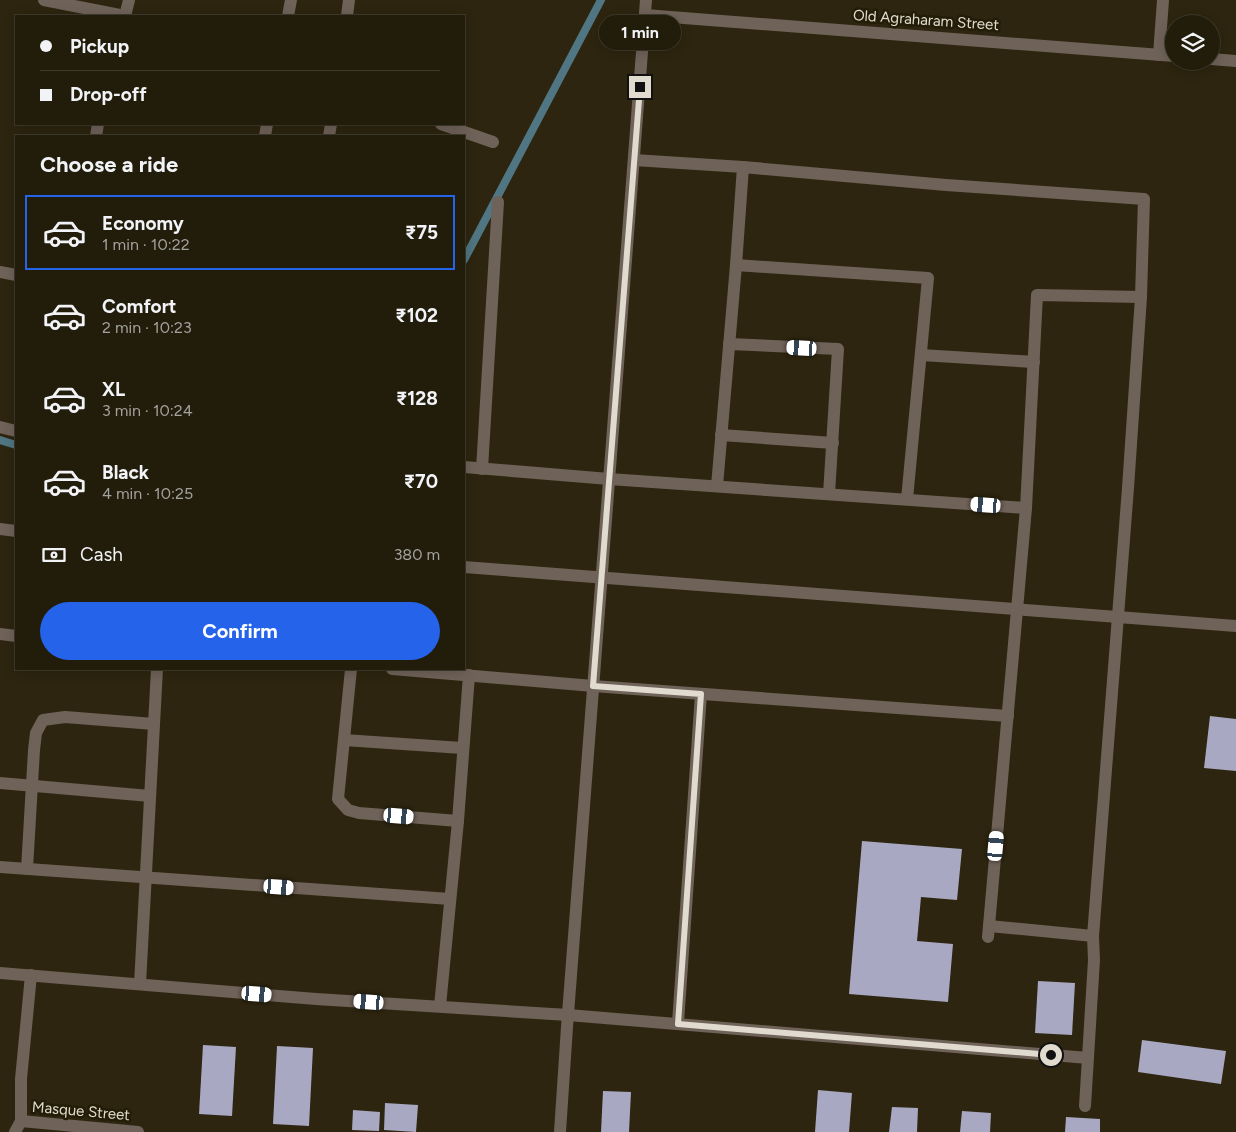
<!DOCTYPE html>
<html lang="en">
<head>
<meta charset="utf-8">
<style>
	body { margin:0; font-family:Figtree,sans-serif; background:#2e2919; color:#f1f3f6; height:100vh; display:flex; flex-direction:column; font-size:19px; white-space:nowrap }
	* { box-sizing:border-box; margin:0 }
	p { font-size:16px; color:#a2a19d }
	.icon { flex:none; width:28px; height:28px; fill:none; stroke:currentColor; stroke-width:2; stroke-linecap:round; stroke-linejoin:round }
	.map { position:relative; flex:1; overflow:hidden }
	.drawer { position:absolute; left:15px; top:135px; width:450px; height:535px; display:flex; flex-direction:column; background:#221c0b; border-radius:0px; box-shadow:0 2px 12px #0003,0 0 0 1px #3f3a2c }
	.drawer>* { flex:none }
	.guide { position:absolute; left:15px; top:15px; width:450px; height:110px; border-radius:0px; box-shadow:0 2px 12px #0003,0 0 0 1px #3f3a2c; display:grid; align-content:center; height:110px; padding:0 25px; background:#221c0b }
	.fabs { position:absolute; left:1165px; top:15px; display:grid; gap:10px }
	.fabs a { display:grid; place-items:center; width:55px; height:55px; border-radius:50%; background:#221c0b; box-shadow:0 2px 12px #0003,0 0 0 1px #3f3a2c; font-size:25px }
	.end { position:absolute; width:22px; height:22px; margin:-11px; border:6px solid #e0dbce; background:#111; box-shadow:0 0 0 2px #111 }
	.from { border-radius:50% }
	.bubble { position:absolute; height:35px; border-radius:18px; background:#221c0b; box-shadow:0 2px 12px #0003,0 0 0 1px #3f3a2c; font-size:16px; font-weight:700; line-height:35px; text-align:center }
	.car { position:absolute; width:15px; height:30px; margin:-15px -8px; border-radius:6px; box-shadow:0 0 4px 1px #0007; background:linear-gradient(#fff 24%,#345 0 40%,#fff 0 76%,#345 0 86%,#fff 0) }
	.guide b { display:flex; align-items:center; gap:18px; height:48px; font-size:19px }
	.guide b+b { border-top:1px solid #3f3a2c }
	.guide i { width:12px; height:12px; background:#f1f3f6 }
	ul { padding:0; list-style:none }
	li { display:flex; align-items:center; gap:15px; height:75px; margin:0 10px 8px; padding:0 15px; border:2px solid transparent; border-radius:0px }
	li div { flex:1 }
	li b { display:block; font-size:19px }
	li em { font-style:normal; font-weight:700 }
	li.selected { border-color:#2563eb }
	li>.icon { width:45px; height:45px; stroke-width:1.5 }
	h2 { padding:0 25px; font-size:22px; line-height:60px }
	.pay { display:flex; align-items:center; gap:12px; height:55px; padding:0 25px; font-size:19px }
	.pay p { margin-inline-start:auto }
	.button { display:flex; gap:10px; margin-top:auto; padding:10px 25px }
	.button a { flex:1; height:58px; border-radius:30px; background:#2563eb; color:#fff; font-size:20px; font-weight:700; line-height:58px; text-align:center }
	.map>svg:first-child { display:block }
</style>
</head>
<body>
<div class="map">
<svg width="1236" height="1132" viewBox="0 0 1236 1132">
	<rect width="100%" height="100%" fill="#2d250f"/>
	<g fill="none" stroke-linecap="round" stroke-linejoin="round">
		<g stroke="#4f7682" stroke-width="8">
			<path d="M464 260 601 0"/>
			<path d="M0 440 16 445"/>
		</g>
	</g>
	<g fill="#a9a8c2">
		<path d="M1210 716 1236 719V771L1204 768Z"/>
		<path d="M862 841 962 849 957 900 921 897 917 941 953 944 948 1002 849 994Z"/>
		<path d="M1038 981 1075 983 1072 1035 1035 1033Z"/>
		<path d="M1142 1040 1226 1051 1221 1084 1138 1072Z"/>
		<path d="M203 1045 236 1047 232 1116 199 1114Z"/>
		<path d="M277 1046 313 1048 309 1126 273 1124Z"/>
		<path d="M818 1090 852 1093 849 1132H815Z"/>
		<path d="M603 1091 631 1092 629 1132H601Z"/>
		<path d="M385 1103 418 1105 416 1132 384 1130Z"/>
		<path d="M892 1107 918 1108 917 1132H889Z"/>
		<path d="M353 1110 380 1112 379 1131 352 1130Z"/>
		<path d="M962 1111 991 1113 990 1132H960Z"/>
		<path d="M1066 1117 1100 1119V1132H1065Z"/>
	</g>
	<g fill="none" stroke-linecap="round" stroke-linejoin="round">
		<g stroke="#6f6259" stroke-width="12">
			<path d="M44 0 125 16"/>
			<path d="M645 15 1174 56"/>
			<path d="M125 16 129 0"/>
			<path d="M288 16 291 0"/>
			<path d="M347 16 349 0"/>
			<path d="M1159 55 1163 0"/>
			<path d="M1211 59 1236 61"/>
			<path d="M441 124 493 142"/>
			<path d="M96 136 98 124"/>
			<path d="M265 136 267 124"/>
			<path d="M329 136 331 124"/>
			<path d="M634 160 743 167 946 185 1144 199 1141 297 1128 488 1093 936 1094 960 1085 1106"/>
			<path d="M736 265 928 278 907 499"/>
			<path d="M0 272 16 275"/>
			<path d="M729 344 838 349 829 494"/>
			<path d="M921 355 1034 362"/>
			<path d="M0 427 16 431"/>
			<path d="M721 435 833 443"/>
			<path d="M464 467 609 479 1026 508"/>
			<path d="M482 469 498 202"/>
			<path d="M717 486 736 265 743 167"/>
			<path d="M0 529 16 531"/>
			<path d="M464 567 1236 626"/>
			<path d="M0 634 16 636"/>
			<path d="M351 669 338 799 348 810 359 813 458 821"/>
			<path d="M392 669 593 686 1008 716"/>
			<path d="M344 740 462 748"/>
			<path d="M0 783 150 796"/>
			<path d="M0 867 450 899"/>
			<path d="M27 869 34 750 36 733 43 720 65 717 154 724"/>
			<path d="M989 926 1093 936"/>
			<path d="M988 937 1026 508 1037 295 1141 297"/>
			<path d="M0 973 316 999 568 1015 1088 1058"/>
			<path d="M140 984 157 669"/>
			<path d="M440 1006 458 821 469 675"/>
			<path d="M678 1023 701 694"/>
			<path d="M21 1121 138 1132"/>
			<path d="M15 1132 21 1121V1079L31 975"/>
			<path d="M560 1132 567 1027 646 0"/>
		</g>
	</g>
	<g fill="none" stroke-linecap="round" stroke-linejoin="round">
		<path stroke="#e0dbce" stroke-width="6" d="M640 87 593 686 701 694 678 1024 1051 1055"/>
	</g>
	<g text-anchor="middle" stroke-width="5" stroke-linejoin="round" paint-order="stroke">
		<g font-size="15" fill="#e0dbce" stroke="#231c06">
			<text transform="translate(926 20) rotate(4)" y="5">Old Agraharam Street</text>
			<text transform="translate(81 1111) rotate(5)" y="5">Masque Street</text>
		</g>
	</g>
</svg>
<div class="fabs">
<a><svg class="icon" aria-label="layers" viewBox="0 0 24 24"><path d="M12 4l9 5-9 5-9-5zM3 14l9 5 9-5"/></svg></a>
</div>
<i class="end from" style="left:1051px;top:1055px"></i>
<i class="end" style="left:640px;top:87px"></i>
<div class="bubble" style="left:599px;top:15px;width:82px">1 min</div>
<i class="car" style="left:802px;top:348px;rotate:273deg"></i>
<i class="car" style="left:986px;top:505px;rotate:274deg"></i>
<i class="car" style="left:399px;top:816px;rotate:95deg"></i>
<i class="car" style="left:996px;top:846px;rotate:5deg"></i>
<i class="car" style="left:279px;top:887px;rotate:94deg"></i>
<i class="car" style="left:257px;top:994px;rotate:95deg"></i>
<i class="car" style="left:369px;top:1002px;rotate:274deg"></i>
<div class="guide">
<b><i class="from"></i>Pickup</b>
<b><i></i>Drop-off</b>
</div>
<section class="drawer">
<h2>Choose a ride</h2>
<ul>
<li class="selected"><svg class="icon" aria-label="car" viewBox="0 0 24 24"><path d="M5 17H2v-5l4-1 3-4h7l3 4 3 1v5h-3M9 17h6M6 11h13"/><circle cx="7" cy="17" r="2"/><circle cx="17" cy="17" r="2"/></svg><div><b>Economy</b><p>1 min · 10:22</p></div><em>₹75</em></li>
<li><svg class="icon" aria-label="car" viewBox="0 0 24 24"><path d="M5 17H2v-5l4-1 3-4h7l3 4 3 1v5h-3M9 17h6M6 11h13"/><circle cx="7" cy="17" r="2"/><circle cx="17" cy="17" r="2"/></svg><div><b>Comfort</b><p>2 min · 10:23</p></div><em>₹102</em></li>
<li><svg class="icon" aria-label="car" viewBox="0 0 24 24"><path d="M5 17H2v-5l4-1 3-4h7l3 4 3 1v5h-3M9 17h6M6 11h13"/><circle cx="7" cy="17" r="2"/><circle cx="17" cy="17" r="2"/></svg><div><b>XL</b><p>3 min · 10:24</p></div><em>₹128</em></li>
<li><svg class="icon" aria-label="car" viewBox="0 0 24 24"><path d="M5 17H2v-5l4-1 3-4h7l3 4 3 1v5h-3M9 17h6M6 11h13"/><circle cx="7" cy="17" r="2"/><circle cx="17" cy="17" r="2"/></svg><div><b>Black</b><p>4 min · 10:25</p></div><em>₹70</em></li>
</ul>
<div class="pay"><svg class="icon" aria-label="cash" viewBox="0 0 24 24"><path d="M3 7h18v10H3z"/><circle cx="12" cy="12" r="2"/></svg>Cash<p>380 m</p></div>
<div class="button"><a>Confirm</a></div>
</section>
</div>
</body>
</html>
